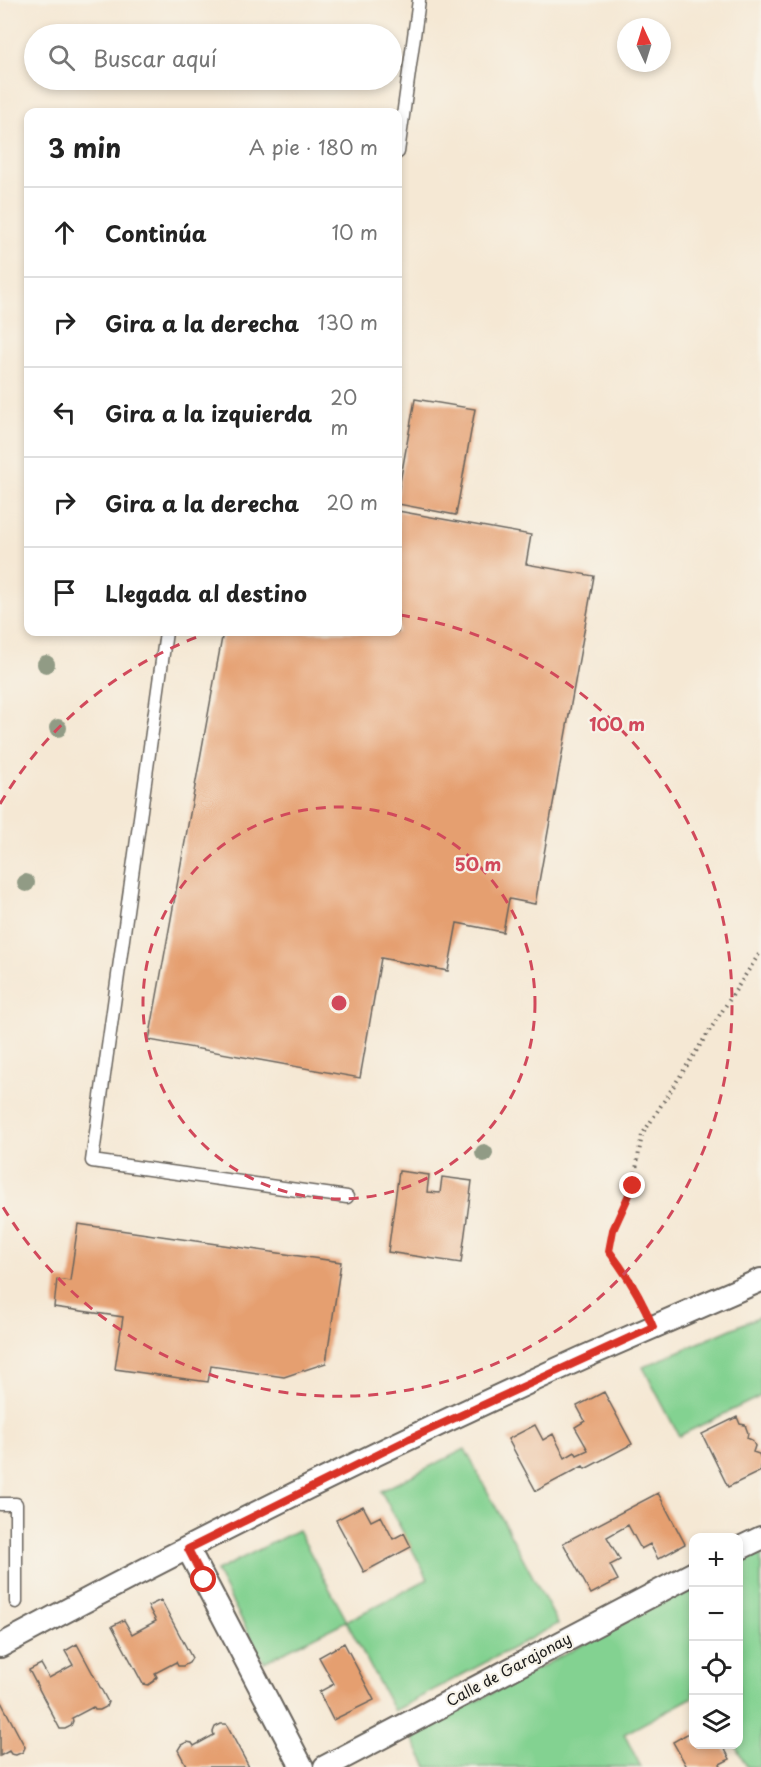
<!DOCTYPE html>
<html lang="es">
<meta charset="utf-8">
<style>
:root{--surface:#fff;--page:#f6f6f6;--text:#222;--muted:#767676;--line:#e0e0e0}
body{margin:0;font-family:"Playpen Sans",sans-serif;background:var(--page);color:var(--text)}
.controls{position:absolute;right:18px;bottom:18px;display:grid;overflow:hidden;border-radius:12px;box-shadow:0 3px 9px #0003}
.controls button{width:54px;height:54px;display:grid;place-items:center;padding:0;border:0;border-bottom:2px solid var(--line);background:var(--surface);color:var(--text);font:30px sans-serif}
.compass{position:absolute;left:617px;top:18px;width:54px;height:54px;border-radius:50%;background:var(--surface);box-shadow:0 3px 9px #0003;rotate:356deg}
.stop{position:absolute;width:18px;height:18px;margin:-14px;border:4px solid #d93025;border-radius:50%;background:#fff}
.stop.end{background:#d93025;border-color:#fff;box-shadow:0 2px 6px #0008}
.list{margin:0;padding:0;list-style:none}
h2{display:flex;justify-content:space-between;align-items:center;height:78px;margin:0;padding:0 24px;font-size:26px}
h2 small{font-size:20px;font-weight:400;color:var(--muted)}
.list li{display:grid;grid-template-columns:39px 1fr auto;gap:18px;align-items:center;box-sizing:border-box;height:90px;padding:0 24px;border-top:2px solid var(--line)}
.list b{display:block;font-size:22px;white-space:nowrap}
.list em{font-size:20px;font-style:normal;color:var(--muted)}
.icon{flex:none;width:33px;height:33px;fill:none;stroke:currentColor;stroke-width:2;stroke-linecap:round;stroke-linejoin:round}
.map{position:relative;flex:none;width:761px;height:1767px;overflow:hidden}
.search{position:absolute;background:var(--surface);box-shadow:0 3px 9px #0003;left:24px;top:24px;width:378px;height:66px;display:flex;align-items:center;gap:15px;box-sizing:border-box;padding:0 21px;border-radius:33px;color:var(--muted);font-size:22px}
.panel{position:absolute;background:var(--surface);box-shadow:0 3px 9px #0003;left:24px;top:108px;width:378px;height:528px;border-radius:12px}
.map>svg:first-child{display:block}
.green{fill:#83d291;stroke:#507756;stroke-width:1.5}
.building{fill:#e59f6f}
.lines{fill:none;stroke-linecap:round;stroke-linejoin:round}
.service-casing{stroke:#68635c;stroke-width:15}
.minor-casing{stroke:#68635c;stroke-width:26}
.path{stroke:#68635c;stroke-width:4;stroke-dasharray:1.5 4.5;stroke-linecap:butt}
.service{stroke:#fff;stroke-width:12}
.minor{stroke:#fff;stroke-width:22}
.tree{fill:#919b85}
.route{stroke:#d93025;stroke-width:8}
.ring{fill:none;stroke:#d1495b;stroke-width:3;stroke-dasharray:10 8}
.labels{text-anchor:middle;stroke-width:4.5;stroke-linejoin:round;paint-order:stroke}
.street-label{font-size:15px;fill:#1c1c1c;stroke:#f7f3e8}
.centre{fill:#d1495b;stroke:#f7f3e8;stroke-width:3}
.ring-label{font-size:18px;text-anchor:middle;font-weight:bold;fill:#d1495b;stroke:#f7f3e8;stroke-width:4.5;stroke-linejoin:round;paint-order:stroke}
</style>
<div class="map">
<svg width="761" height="1767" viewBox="0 0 761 1767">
<rect width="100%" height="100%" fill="#f7f3e8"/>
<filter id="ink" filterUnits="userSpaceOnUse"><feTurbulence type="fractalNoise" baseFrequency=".0167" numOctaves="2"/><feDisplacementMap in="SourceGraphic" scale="12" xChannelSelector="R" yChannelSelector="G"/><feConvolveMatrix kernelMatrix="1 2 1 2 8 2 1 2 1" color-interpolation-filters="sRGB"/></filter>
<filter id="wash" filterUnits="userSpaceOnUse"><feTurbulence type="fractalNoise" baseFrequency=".008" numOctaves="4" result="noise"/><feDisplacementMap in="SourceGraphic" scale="24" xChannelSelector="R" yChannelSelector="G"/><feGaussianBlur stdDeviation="1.35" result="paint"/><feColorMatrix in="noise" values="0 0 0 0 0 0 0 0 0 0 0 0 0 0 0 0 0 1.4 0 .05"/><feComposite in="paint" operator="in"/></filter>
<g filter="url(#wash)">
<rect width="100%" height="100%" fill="#f5e8d4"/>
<path class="green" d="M761,1316V1396L679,1436L643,1367Z
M465,1449L558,1624L394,1711L346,1621L264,1662L216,1571L298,1530L347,1621L428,1579L381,1491Z
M761,1550V1767H747L735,1745L738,1744L739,1562Z
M693,1586V1697L624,1734L641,1767H427L411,1736Z"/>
<g id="blocks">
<path class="building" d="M415,399L475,409L456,515L398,504V493Z
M398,511L531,535L526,564L594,576L535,904L509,899L503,932L457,923L448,971L381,958L360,1078L149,1040L223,632H398Z
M399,1171L429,1175L427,1192L440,1193L442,1177L472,1181L461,1263L388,1252Z
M78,1224L341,1262L326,1363L284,1377L211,1366L208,1382L115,1369L123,1317L54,1307L57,1279L70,1281Z
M604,1392L632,1444L585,1469L583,1466L536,1491L508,1439L535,1425L543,1440L553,1434L565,1458L575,1452L577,1455L588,1450L575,1427L585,1421L577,1406Z
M737,1417L740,1424L745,1425L748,1433L747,1438L752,1440L755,1446L753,1452L759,1454L761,1459V1471L728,1487L702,1434Z
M658,1493L685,1544L658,1559L650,1544L641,1549L628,1525L607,1537L620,1560L610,1565L618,1580L591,1594L563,1543Z
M363,1506L371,1521L381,1516L393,1539L404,1533L411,1547L364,1572L336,1520Z
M161,1600L192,1658L189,1663L183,1666H178L176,1662L155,1673L157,1677L154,1681L148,1685L143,1684L112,1626L124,1620L132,1634L156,1621L148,1606Z
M344,1643L374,1700L333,1720L319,1692L334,1684L319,1657Z
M77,1644L108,1702L106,1707L100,1710H95L93,1707L72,1718L73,1721L71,1726L65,1729H60L29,1670L41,1664L49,1678L73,1665L65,1651Z
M0,1700L25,1747L23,1752L16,1755L11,1754L9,1751L0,1756Z
M221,1724H226L249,1767H187L178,1750L181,1745L187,1742L192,1743L194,1746L214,1735L213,1732L215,1727Z
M694,1730V1744H722L730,1759L720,1764L721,1767H687L673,1742Z"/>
</g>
</g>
<g filter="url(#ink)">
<use href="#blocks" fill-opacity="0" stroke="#68635c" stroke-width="1.5"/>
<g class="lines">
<g class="service-casing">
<path id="service" d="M398,152L419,0
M166,632L92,1161L347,1197
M0,1504H16V1602"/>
</g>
<g class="minor-casing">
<path id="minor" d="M188,1549L302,1767
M738,1549L761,1538
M0,1646C190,1544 385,1447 582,1358C642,1332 702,1306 761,1280
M325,1767L694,1573"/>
</g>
<path class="path" d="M645,1307L631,1280L609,1251L613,1230L633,1186L642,1135L761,951"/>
<use href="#service" class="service"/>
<use href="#minor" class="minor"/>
</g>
<g class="tree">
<circle cx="46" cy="664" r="9"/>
<circle cx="58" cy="728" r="9"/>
<circle cx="26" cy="883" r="9"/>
<circle cx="484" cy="1153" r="9"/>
</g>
</g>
<g class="lines" filter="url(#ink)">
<path class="route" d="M204,1580L188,1549L409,1439L653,1327C642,1299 628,1276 609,1251L613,1230L633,1186"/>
</g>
<g class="ring">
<circle cx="339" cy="1003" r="196"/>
<path d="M0 804A393 393 0 0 1 208 633M400 615A393 393 0 1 1 0 1202"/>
</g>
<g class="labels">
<g class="street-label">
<text transform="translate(509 1670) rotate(-28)" y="5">Calle de Garajonay</text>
</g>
</g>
<circle cx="339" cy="1003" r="9" class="centre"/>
<g class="ring-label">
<text x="617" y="731">100 m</text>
<text x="478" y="871">50 m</text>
</g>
</svg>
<div class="controls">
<button>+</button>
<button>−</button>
<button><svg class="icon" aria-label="locate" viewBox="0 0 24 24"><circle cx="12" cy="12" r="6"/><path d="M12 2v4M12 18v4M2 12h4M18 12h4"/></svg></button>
<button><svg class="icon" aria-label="layers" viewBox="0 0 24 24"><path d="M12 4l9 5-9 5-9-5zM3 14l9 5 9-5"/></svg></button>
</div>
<svg class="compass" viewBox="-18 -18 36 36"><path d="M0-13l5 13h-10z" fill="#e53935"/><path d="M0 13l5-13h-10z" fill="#767676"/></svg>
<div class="stop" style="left:204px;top:1580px"></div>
<div class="stop end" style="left:633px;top:1186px"></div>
<div class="search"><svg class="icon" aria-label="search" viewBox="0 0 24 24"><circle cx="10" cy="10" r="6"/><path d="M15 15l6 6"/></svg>Buscar aquí</div>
<section class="panel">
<h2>3 min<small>A pie · 180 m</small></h2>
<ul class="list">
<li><svg class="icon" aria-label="ahead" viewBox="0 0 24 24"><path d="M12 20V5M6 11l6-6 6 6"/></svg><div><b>Continúa</b></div><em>10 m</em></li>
<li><svg class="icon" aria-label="right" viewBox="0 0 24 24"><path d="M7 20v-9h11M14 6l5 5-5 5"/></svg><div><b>Gira a la derecha</b></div><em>130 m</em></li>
<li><svg class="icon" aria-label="left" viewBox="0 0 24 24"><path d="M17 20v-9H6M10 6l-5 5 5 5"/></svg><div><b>Gira a la izquierda</b></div><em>20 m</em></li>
<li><svg class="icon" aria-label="right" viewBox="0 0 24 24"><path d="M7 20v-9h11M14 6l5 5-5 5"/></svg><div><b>Gira a la derecha</b></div><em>20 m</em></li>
<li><svg class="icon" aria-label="arrive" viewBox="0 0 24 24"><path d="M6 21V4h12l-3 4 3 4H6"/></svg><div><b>Llegada al destino</b></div></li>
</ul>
</section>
</div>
